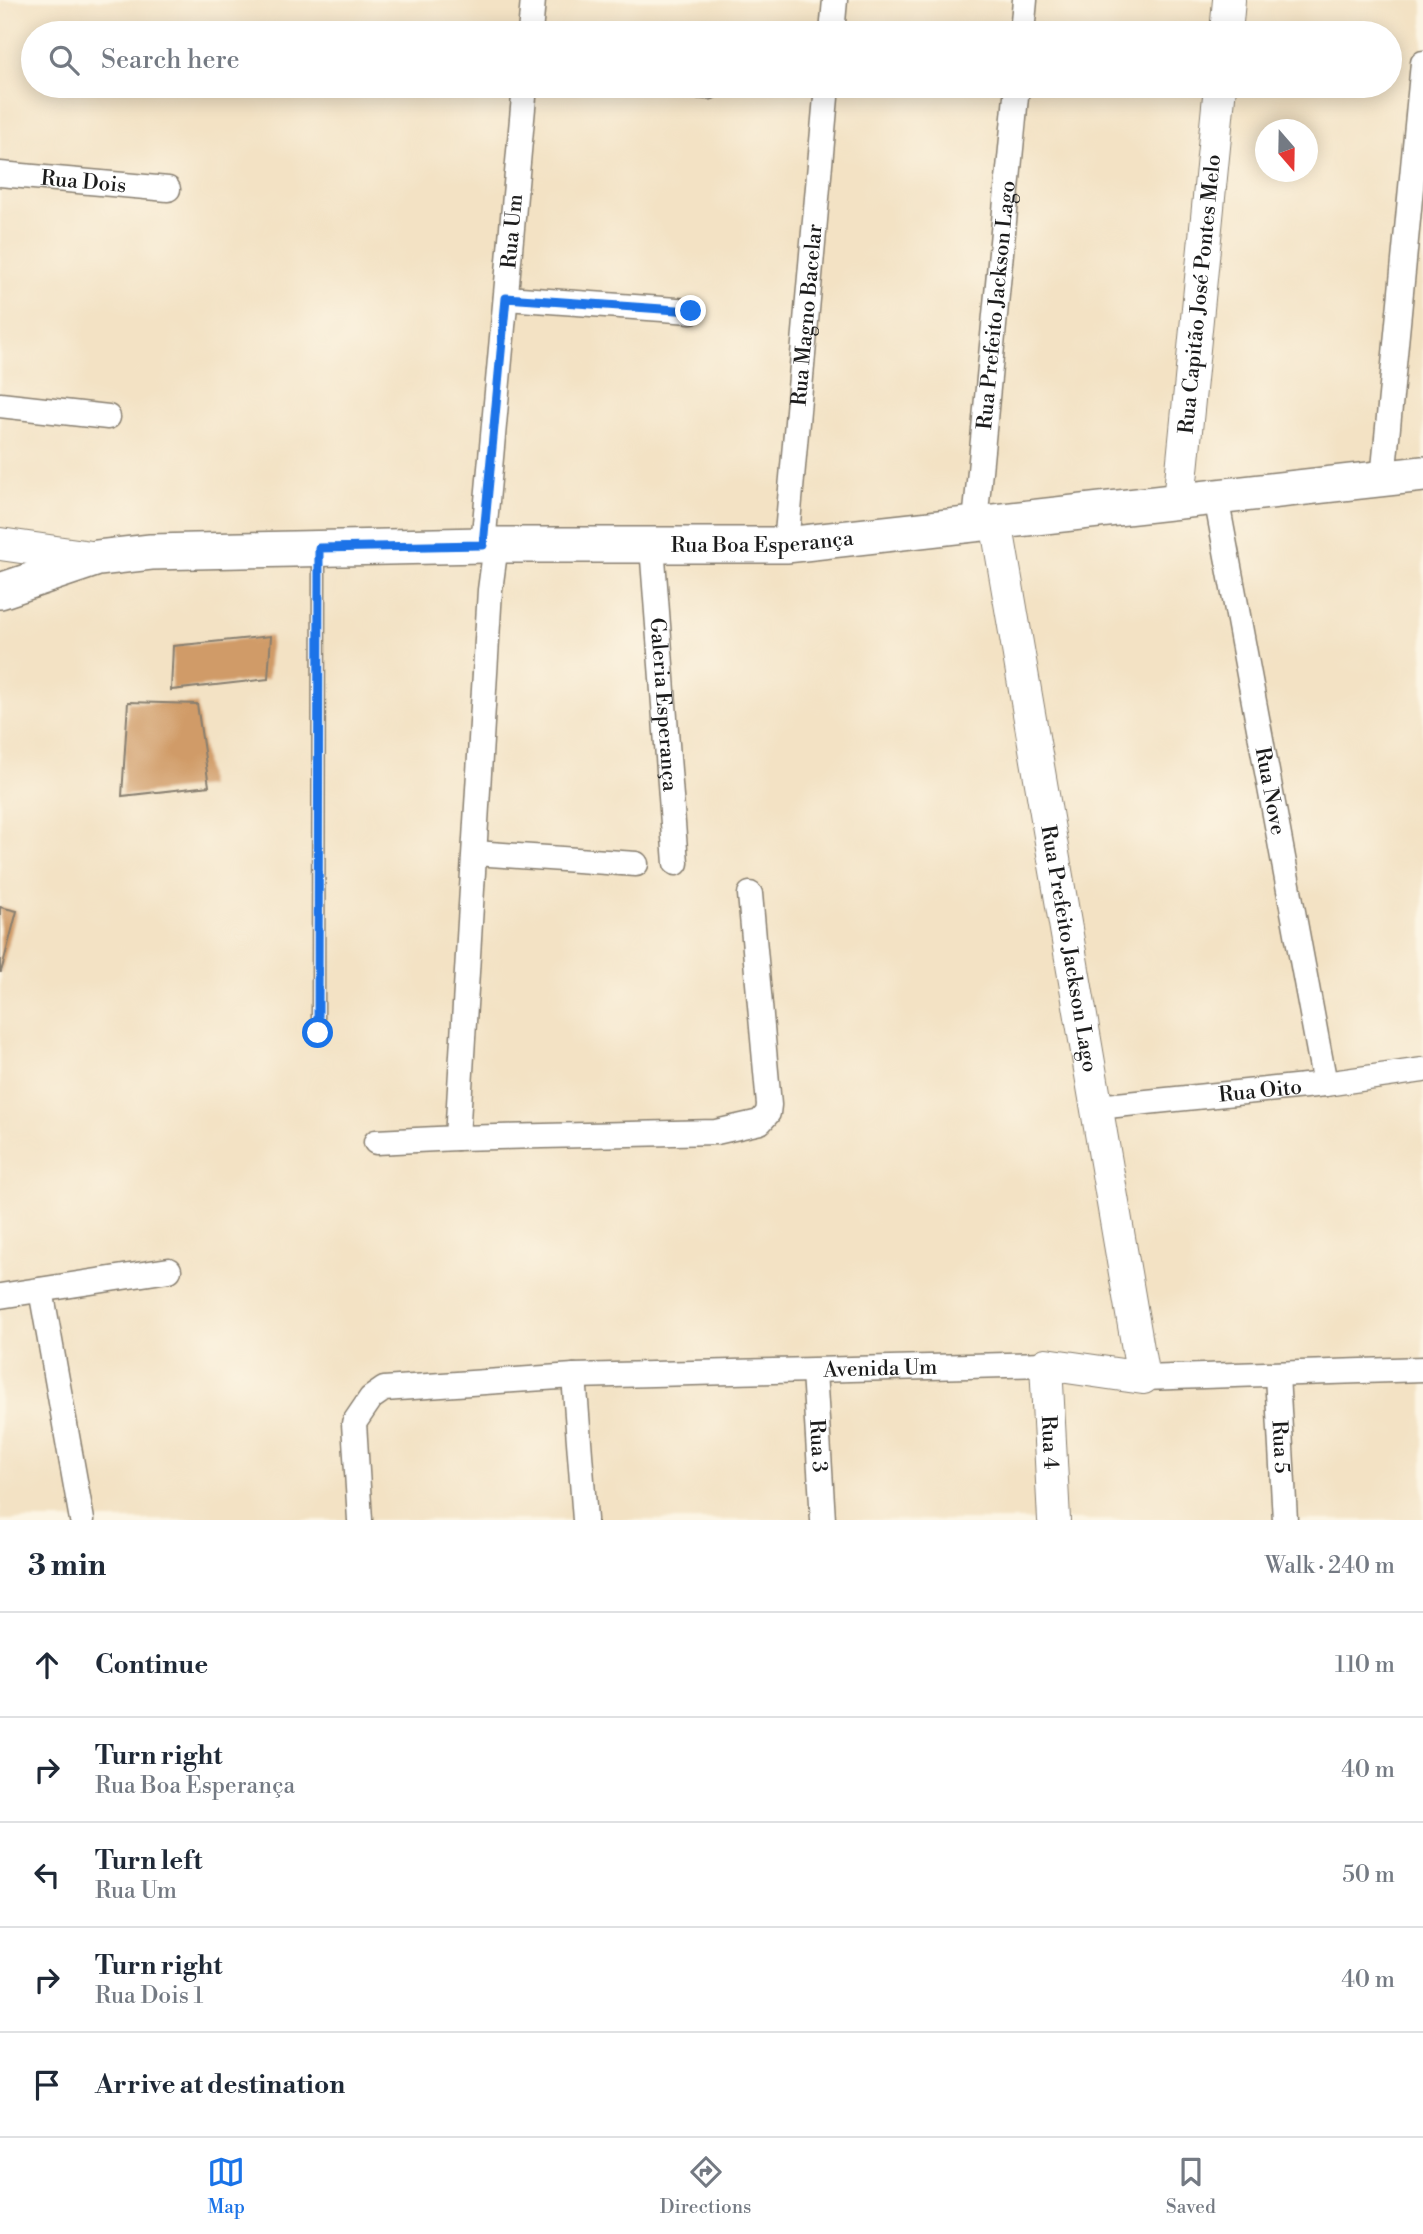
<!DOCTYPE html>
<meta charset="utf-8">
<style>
:root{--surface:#fff;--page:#f2f2f3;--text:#1f2937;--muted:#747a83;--line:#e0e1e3;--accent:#1a73e8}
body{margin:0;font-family:"Libre Bodoni",serif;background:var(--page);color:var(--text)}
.compass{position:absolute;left:1255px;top:119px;width:63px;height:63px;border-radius:50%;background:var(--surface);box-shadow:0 4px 18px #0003;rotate:160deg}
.stop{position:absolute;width:21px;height:21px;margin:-16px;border:5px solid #1a73e8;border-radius:50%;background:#fff}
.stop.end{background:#1a73e8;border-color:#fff;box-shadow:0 2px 7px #0008}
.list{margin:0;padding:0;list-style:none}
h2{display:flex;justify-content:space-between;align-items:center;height:91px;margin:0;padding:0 28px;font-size:30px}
h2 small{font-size:23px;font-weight:400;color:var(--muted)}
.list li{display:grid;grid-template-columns:46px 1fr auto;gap:21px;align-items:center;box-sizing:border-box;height:105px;padding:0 28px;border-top:2px solid var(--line)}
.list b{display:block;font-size:26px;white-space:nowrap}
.list p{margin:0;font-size:23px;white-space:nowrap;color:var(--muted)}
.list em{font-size:23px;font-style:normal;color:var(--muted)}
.icon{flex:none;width:38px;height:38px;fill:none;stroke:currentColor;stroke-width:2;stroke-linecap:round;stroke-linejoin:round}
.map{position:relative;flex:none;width:1423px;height:1520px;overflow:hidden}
.search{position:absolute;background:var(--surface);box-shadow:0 4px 18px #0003;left:21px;right:21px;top:21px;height:77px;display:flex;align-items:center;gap:18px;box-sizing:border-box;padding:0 24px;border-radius:38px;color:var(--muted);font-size:26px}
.sheet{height:616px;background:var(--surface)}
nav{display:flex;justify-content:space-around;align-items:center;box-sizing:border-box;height:98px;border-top:2px solid var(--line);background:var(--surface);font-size:19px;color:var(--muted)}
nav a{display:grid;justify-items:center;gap:4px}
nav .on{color:var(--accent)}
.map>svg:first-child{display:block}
.building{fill:#d09b68}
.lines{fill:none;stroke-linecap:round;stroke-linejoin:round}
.service-casing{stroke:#887f70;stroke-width:15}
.minor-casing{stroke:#887f70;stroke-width:27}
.tertiary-casing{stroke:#887f70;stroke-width:34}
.secondary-casing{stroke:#887f70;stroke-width:38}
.service{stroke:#fff;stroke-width:12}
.minor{stroke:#fff;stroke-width:24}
.tertiary{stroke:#fff;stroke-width:32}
.secondary{stroke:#fff;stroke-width:35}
.route{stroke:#1a73e8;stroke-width:9}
.labels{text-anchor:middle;stroke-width:5;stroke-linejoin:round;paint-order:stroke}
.street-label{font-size:21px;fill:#1c1c1c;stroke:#fcf5e5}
</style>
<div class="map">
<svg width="1423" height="1520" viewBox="0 0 1423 1520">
<rect width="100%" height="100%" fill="#fcf5e5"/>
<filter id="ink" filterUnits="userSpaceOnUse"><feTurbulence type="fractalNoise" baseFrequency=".0143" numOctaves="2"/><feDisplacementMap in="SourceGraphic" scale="14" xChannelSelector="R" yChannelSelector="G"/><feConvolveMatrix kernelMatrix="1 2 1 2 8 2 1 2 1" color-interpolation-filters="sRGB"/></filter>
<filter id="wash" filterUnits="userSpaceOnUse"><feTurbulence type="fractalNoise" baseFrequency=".00686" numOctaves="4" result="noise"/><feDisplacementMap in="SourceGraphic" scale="28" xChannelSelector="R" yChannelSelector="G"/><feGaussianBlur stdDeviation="1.57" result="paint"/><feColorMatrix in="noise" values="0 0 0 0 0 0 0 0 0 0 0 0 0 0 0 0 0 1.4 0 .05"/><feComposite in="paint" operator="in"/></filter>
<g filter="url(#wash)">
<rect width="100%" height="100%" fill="#f3e2c4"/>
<g id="blocks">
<path class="building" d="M271,636L268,679L171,690L173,646Z
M128,702L197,704L209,786L122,796Z
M0,907L17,911L1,972H0Z"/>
</g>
</g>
<g filter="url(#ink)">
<use href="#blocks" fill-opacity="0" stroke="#887f70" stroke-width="2"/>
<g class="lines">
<g class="service-casing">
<path id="service" d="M318,1033L319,552"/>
</g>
<g class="minor-casing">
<g id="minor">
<path d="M530,33L533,0"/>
<path d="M832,33L835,0"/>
<path d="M1022,33L1025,0"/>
<path d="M694,86L709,87"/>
<path id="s1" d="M0,174L168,189"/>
<path d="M506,298L691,311"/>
<path d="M0,405L108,417"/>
<path d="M1383,479L1423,63"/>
<path id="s2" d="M1216,497L1325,1084"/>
<path id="s3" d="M975,523L1017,86"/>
<path id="s4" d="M483,545L525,86"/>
<path id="s5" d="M786,545L827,86"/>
<path id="s6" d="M652,546L676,863"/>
<path d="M475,853L636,864"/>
<path id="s7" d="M1097,1107L1325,1084L1423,1070"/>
<path d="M457,1138L490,590L496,545"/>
<path d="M376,1142L457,1138L716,1132L760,1122L768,1113L769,1105L750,894"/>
<path d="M41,1290L82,1520"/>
<path d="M0,1296L169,1270"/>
<path id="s8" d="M814,1371L823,1520"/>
<path id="s9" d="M1277,1375L1285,1520"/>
<path d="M574,1376L585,1520"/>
<path d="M1143,1378L1423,1369"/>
<path id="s10" d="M360,1520L354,1423L371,1398L384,1389L574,1376L1046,1364"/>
</g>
</g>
<g class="tertiary-casing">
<g id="tertiary">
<path d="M1226,33L1229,0"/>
<path id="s11" d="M1179,501L1220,86"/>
<path id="s12" d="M996,521L1143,1378L1046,1364L1054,1520"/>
<path d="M0,544L98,558"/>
</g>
</g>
<g class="secondary-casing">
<g id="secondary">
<path id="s13" d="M0,591L98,558L151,552L483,545H786L1423,474"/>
</g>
</g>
<use href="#service" class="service"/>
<use href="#minor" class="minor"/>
<use href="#tertiary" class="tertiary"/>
<use href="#secondary" class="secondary"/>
</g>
</g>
<g class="lines" filter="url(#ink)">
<path class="route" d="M318,1033L319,548L483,545L506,298L691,311"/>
</g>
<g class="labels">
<g class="street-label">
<text dy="7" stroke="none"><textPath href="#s1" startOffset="84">Rua Dois</textPath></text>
<text dy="7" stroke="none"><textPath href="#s4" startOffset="315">Rua Um</textPath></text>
<text dy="7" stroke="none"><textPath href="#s11" startOffset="208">Rua Capitão José Pontes Melo</textPath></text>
<text dy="7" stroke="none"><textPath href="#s3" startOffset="219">Rua Prefeito Jackson Lago</textPath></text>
<text dy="7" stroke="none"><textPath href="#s5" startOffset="231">Rua Magno Bacelar</textPath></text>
<text dy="7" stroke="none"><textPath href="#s13" startOffset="768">Rua Boa Esperança</textPath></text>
<text dy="7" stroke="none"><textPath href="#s6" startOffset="159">Galeria Esperança</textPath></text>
<text dy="7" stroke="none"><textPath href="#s2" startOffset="299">Rua Nove</textPath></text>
<text dy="7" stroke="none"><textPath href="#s12" startOffset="434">Rua Prefeito Jackson Lago</textPath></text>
<text dy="7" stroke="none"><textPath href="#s7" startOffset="164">Rua Oito</textPath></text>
<text dy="7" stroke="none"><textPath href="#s10" startOffset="640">Avenida Um</textPath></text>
<text dy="7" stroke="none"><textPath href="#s12" startOffset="1046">Rua 4</textPath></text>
<text dy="7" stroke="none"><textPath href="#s8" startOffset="75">Rua 3</textPath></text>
<text dy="7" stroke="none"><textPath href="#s9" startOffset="72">Rua 5</textPath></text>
</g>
</g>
</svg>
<svg class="compass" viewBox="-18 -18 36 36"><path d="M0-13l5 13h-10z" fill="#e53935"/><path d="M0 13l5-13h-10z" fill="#747a83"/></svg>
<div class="stop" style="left:318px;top:1033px"></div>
<div class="stop end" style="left:691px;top:311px"></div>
<div class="search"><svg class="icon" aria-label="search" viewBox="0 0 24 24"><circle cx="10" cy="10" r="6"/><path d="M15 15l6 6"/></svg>Search here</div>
</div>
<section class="sheet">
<h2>3 min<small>Walk · 240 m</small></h2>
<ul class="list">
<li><svg class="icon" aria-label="ahead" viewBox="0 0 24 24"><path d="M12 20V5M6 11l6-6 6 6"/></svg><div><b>Continue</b></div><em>110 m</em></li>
<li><svg class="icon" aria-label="right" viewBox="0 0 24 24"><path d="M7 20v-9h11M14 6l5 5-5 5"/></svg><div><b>Turn right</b><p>Rua Boa Esperança</p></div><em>40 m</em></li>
<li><svg class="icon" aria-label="left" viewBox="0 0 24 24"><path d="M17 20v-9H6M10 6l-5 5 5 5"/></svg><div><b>Turn left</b><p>Rua Um</p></div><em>50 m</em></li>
<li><svg class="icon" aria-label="right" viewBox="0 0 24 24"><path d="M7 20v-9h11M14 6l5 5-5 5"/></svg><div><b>Turn right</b><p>Rua Dois 1</p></div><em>40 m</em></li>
<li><svg class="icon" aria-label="arrive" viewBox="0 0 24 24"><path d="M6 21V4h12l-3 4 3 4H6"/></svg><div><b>Arrive at destination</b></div></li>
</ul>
</section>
<nav>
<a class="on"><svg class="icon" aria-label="map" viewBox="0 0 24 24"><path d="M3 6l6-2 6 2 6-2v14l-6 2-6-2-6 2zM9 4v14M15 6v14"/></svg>Map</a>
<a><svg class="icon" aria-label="directions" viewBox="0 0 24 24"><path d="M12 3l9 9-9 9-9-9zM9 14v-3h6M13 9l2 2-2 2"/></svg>Directions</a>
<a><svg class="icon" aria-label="saved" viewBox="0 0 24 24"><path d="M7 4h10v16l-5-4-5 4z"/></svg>Saved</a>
</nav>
